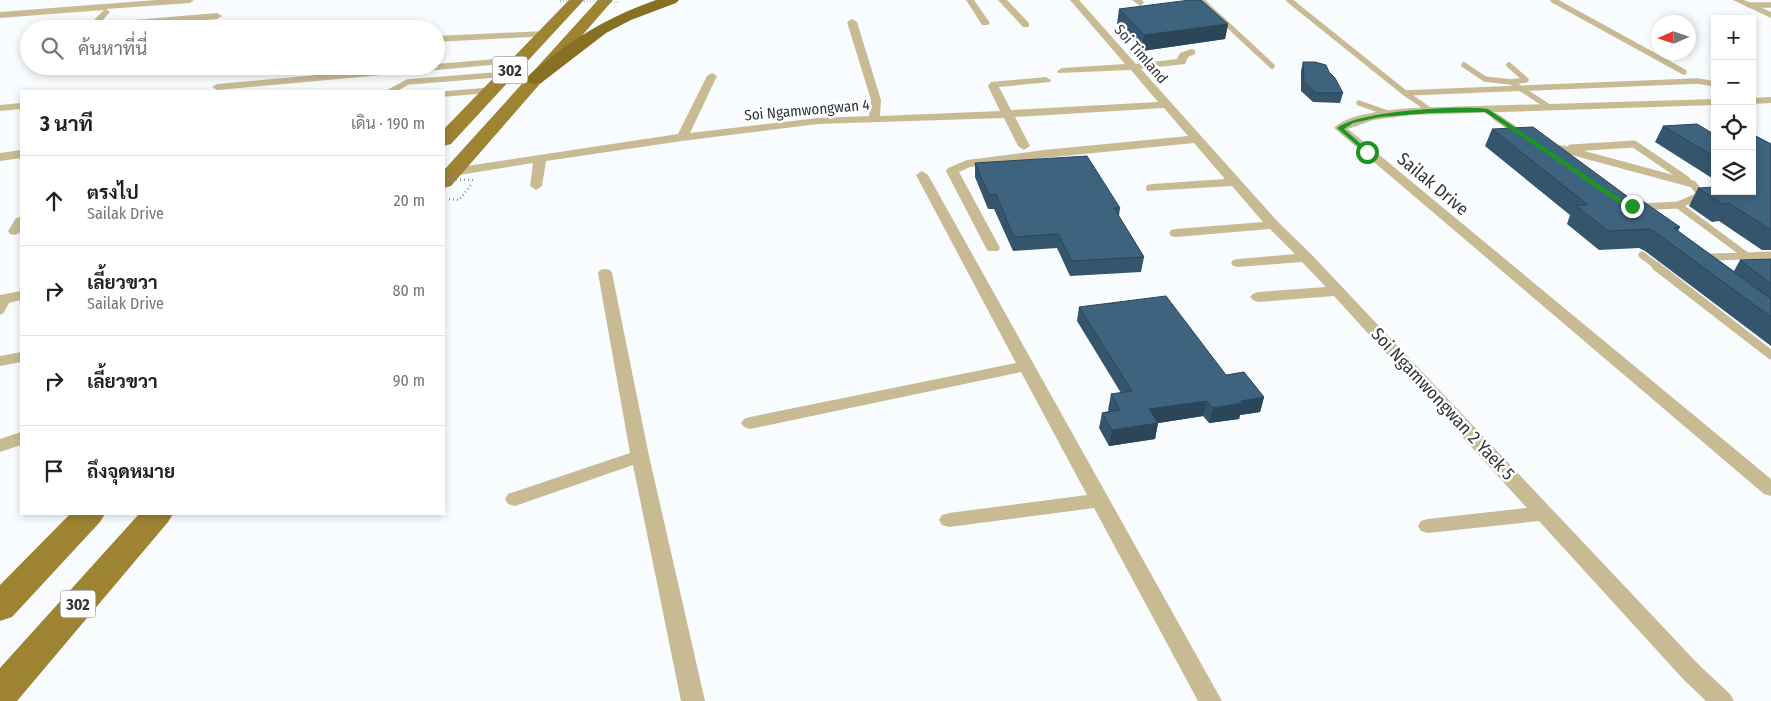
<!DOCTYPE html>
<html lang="th">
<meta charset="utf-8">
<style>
:root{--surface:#fff;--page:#f6f6f6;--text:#222;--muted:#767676;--line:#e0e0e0}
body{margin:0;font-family:"Fira Sans Condensed",Sarabun,sans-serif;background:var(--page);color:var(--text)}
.controls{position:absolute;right:15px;top:15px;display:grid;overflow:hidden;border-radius:0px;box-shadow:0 2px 8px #0003}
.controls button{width:45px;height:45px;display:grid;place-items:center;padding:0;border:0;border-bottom:1px solid var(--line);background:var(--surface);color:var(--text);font:25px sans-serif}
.compass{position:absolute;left:1651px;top:15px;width:45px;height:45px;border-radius:50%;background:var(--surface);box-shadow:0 2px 8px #0003;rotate:267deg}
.stop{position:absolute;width:15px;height:15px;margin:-11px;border:4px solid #1c9524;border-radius:50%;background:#fff}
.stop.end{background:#1c9524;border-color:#fff;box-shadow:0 1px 5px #0008}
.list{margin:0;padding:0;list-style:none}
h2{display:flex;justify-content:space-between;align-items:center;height:65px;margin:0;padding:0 20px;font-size:21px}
h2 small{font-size:16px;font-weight:400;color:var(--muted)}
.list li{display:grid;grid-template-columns:32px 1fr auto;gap:15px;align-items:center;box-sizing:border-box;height:90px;padding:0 20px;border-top:1px solid var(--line)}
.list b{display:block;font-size:19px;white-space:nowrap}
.list p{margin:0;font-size:16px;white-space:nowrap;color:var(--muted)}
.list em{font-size:16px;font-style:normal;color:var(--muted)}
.icon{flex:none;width:28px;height:28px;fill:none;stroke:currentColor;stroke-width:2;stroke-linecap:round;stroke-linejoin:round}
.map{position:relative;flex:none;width:1771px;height:701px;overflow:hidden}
.search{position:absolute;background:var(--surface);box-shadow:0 2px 8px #0003;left:20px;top:20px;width:425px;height:55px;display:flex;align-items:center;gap:12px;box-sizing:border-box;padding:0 18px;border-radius:28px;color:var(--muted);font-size:19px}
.panel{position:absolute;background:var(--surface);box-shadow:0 2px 8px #0003;left:20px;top:90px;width:425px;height:425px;border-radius:0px}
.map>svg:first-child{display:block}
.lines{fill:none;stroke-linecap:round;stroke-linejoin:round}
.path{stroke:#919598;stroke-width:2.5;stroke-dasharray:1 3;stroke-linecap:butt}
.service-far2{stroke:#c8bb93;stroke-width:5.5}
.service-far1{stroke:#c8bb93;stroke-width:7}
.service{stroke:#c8bb93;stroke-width:9}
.minor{fill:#c8bb93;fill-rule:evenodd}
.primary{fill:#9d8332;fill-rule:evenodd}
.motorway{fill:#887023;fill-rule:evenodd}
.path-bridge-far1{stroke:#919598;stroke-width:2;stroke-dasharray:0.5 2.5;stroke-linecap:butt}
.path-bridge{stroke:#919598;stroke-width:2.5;stroke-dasharray:1 3;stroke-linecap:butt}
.wall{fill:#35556d}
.shaded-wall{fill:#2b4559}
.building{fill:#3e637f;stroke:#2b4559}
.route{fill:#1c9524}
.labels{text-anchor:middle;stroke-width:5;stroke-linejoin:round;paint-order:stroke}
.far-street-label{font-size:15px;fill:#32363a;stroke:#fff}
.shield{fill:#fff;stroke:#707275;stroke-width:1}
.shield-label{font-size:16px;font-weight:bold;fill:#32363a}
.street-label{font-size:18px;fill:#32363a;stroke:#fff}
</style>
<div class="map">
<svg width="1771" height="701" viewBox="0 0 1771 701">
<rect width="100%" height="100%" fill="#f8fcff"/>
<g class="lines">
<path class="path" d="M449,199L459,200L471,185"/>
<path class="service-far2" d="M1201,0L1272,66
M1289,0L1405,93L1698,81L1715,84
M1553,0L1684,72
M1749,5H1771
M1464,65L1485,79L1511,82L1549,107
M1509,65L1526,80L1511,82
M391,91L408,82L507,74
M1405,93L1431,111
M444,94L492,90
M1359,103L1393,115
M1486,110L1497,118"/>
<path class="service-far1" d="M1496,117L1521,134
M1571,148L1634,144L1687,180
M1552,149H1563L1693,184L1700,193L1697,197L1678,205
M1639,207L1678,205L1747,256L1771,255
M1642,255L1658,267
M1704,262L1710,257L1747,256"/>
<path class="service" d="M1656,266L1771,355
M0,310L6,299"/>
<path class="minor" d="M156,0H194L190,3L106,9L110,12L100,23L217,13L222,16L217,19L104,29H88L87,27L104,10L0,18V12Z
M966,0H974L990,23L988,25H982Z
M998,0H1007L1029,23V27H1023Z
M1070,0H1079L1136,64L1177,59L1180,53L1191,49L1195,50V54L1188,57L1185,64L1141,69L1278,222L1311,254L1699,665L1730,694L1734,701H1706L1683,679L1539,521L1428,533L1421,531L1418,526L1421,521L1428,519L1527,508L1334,296L1258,302L1253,300L1250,297L1253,294L1258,292L1326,287L1302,262L1238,267L1233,266L1231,263L1233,260L1238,259L1295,254L1270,229L1176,237L1171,236L1169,233L1171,230L1176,229L1263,222L1232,186L1147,191L1146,188L1147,185L1152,184L1225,179L1194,143L1044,158L970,167L959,172L1000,248L998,251H988L986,248L946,171L948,168L967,160L1044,150L1188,136L1164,108L1015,117L1030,146L1024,150L1018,146L1004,118L818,124L682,141L546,161L542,186L536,190L530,186L533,163L453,176L447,172L453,168L678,134L707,76L712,73L717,76L690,133L818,118L869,116L871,100L847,22L852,19L857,22L881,100L880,116L1000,111L988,86L991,82L1046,77L1051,80L1050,82L999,87L1011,110L1158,102L1131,70L1058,73L1057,71L1062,68L1125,64Z
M1132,0H1142L1144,3L1140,6Z
M1733,0H1744L1771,12V18Z
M545,31L550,34L548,36L436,42V36Z
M520,57L524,58V62L217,90L212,87L217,84L415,66H436V64Z
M1771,97V103L1752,104V98Z
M1715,99V105L1411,115L1373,120L1348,129L1771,479V496L1764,494L1334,128C1348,113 1391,110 1411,108Z
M21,103V109L0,111V105Z
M21,150V158L0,161V153Z
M922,171L928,175L1222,701H1198L1094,508L949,527L942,525L939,520L942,515L949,513L1087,495L1021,372L750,429L744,427L741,423L744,419L750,417L1016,363L916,175Z
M21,217V232L15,235L10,234L8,231L16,218Z
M605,269L610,270L612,273L649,456L705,701H681L633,465L515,506L508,504L505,499L508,494L630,453L598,273L600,270Z
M21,291V300L0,305V295Z
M21,352V362L0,366V356Z
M21,432V445L0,452V439Z"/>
<path class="primary" d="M569,0H584L451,144L444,146V129Z
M598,0H613L451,186L444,188V170Z
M70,514H105L100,522L12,617L0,621V585Z
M139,514H173L168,522L17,701H0V668Z"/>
<path class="motorway" d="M656,0H679L676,3L631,20L606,33L541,83L535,84L529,83L526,79C532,71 542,65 550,58C583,32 616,14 656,0Z"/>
<path class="path-bridge-far1" d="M560,1L618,2"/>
<path class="path-bridge" d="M444,179L475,180"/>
</g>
<path class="wall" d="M1119,9L1228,24L1225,39L1142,51L1117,24Z
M1303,62L1329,72L1343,93L1340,103L1313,102L1301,91V71Z
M1663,126L1715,133V180L1655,142Z
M1492,129L1635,202L1680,227L1678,231L1734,271L1740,260L1771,259V346L1645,251L1639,248L1599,250L1567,224L1570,215L1485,146Z
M1752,134L1771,144V250H1762L1719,221L1712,222L1689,206L1698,188L1752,191Z
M975,163L1120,208L1119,216L1144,257L1141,272L1070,276L1057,248L1013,251L994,209H988L975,177Z
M1079,307L1226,375L1264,397L1260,412L1240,415L1239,419L1209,423L1203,416L1158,423L1155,439L1109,446L1099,428L1102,413L1109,411L1108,410L1111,394L1121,393L1077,321Z"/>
<path class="shaded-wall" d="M1228,24L1225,39L1142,51L1144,35Z
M1264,397L1260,412L1240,415L1239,419L1209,423L1213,408L1241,401Z
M1207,401L1203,416L1146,425L1149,409Z
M1158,423L1155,439L1109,446L1112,430Z"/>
<path class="building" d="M1190,0H1201L1228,24L1144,35L1119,9Z
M1303,62H1315L1326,65L1329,72L1335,78L1343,93H1316L1304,82Z
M1697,124L1712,133H1715V157L1663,126Z
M1533,127L1635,202H1644L1680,227L1674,228L1771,299V317L1655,232L1649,229L1608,231L1575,205H1588L1492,129Z
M1752,134L1771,144V230L1729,203L1722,204L1698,188L1715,187V191H1752V184L1757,183L1752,180Z
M1087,156L1120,208H1114L1144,257L1072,261L1058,234L1014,237L996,194L989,195L975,163Z
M1771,259V284L1740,260Z
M1166,296L1226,375L1244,372L1264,397L1241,401L1243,403L1213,408L1207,401L1149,409L1158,423L1112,430L1102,413L1120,410L1111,394L1132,391L1079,307Z"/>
<path class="route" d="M1488,109L1627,203L1635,206L1632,208L1623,206L1485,112L1431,113L1380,117L1353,123L1344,129L1369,151L1367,154L1337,128C1358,111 1460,105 1488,109Z"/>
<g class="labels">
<g class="far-street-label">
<text transform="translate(1141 54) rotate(49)" y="5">Soi Timland</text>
<text transform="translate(807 110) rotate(-5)" y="5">Soi Ngamwongwan 4</text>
</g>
<g class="shield">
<rect x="492.5" y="56.5" width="35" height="27" rx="4"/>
<rect x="60.5" y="590.5" width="35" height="27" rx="4"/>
</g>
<g class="shield-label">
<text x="510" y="76">302</text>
<text x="78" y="610">302</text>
</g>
<g class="street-label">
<text transform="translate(1433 184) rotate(40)" y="6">Sailak Drive</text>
<text transform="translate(1443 404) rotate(47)" y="6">Soi Ngamwongwan 2 Yaek 5</text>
</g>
</g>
</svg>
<div class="controls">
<button>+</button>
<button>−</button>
<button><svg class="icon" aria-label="locate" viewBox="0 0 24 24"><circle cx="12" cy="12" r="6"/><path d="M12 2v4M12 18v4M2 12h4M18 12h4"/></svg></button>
<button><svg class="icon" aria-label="layers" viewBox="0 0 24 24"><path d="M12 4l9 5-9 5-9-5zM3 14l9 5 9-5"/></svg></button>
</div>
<svg class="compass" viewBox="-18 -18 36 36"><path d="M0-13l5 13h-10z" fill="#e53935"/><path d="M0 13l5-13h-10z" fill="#767676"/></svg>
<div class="stop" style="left:1367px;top:152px"></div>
<div class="stop end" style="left:1632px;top:206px"></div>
<div class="search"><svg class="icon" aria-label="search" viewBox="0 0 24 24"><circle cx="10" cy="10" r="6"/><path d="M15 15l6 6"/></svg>ค้นหาที่นี่</div>
<section class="panel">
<h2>3 นาที<small>เดิน · 190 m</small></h2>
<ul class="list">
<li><svg class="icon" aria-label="ahead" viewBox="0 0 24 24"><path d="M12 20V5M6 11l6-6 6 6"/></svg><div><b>ตรงไป</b><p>Sailak Drive</p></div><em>20 m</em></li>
<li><svg class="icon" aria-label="right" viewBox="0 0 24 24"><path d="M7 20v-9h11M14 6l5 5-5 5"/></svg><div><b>เลี้ยวขวา</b><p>Sailak Drive</p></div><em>80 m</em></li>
<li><svg class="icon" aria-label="right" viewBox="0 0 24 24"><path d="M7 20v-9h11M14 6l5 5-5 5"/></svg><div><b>เลี้ยวขวา</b></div><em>90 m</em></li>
<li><svg class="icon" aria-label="arrive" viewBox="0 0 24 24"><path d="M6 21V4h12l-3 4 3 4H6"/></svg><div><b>ถึงจุดหมาย</b></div></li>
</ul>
</section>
</div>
